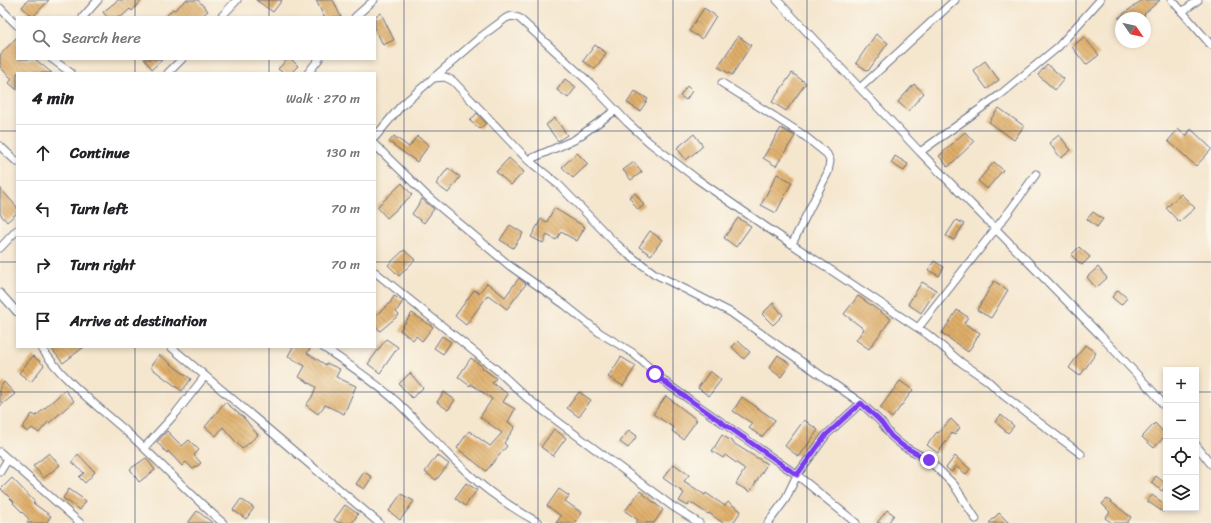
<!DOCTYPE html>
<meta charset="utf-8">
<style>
:root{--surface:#fff;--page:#f6f6f6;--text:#202124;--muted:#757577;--line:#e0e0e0}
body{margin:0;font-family:Sriracha,sans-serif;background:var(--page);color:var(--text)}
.controls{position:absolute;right:12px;bottom:12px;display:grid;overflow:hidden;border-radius:0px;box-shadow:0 2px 6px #0003}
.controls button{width:36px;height:36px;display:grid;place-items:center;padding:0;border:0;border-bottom:1px solid var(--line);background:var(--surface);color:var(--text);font:20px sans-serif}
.compass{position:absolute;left:1115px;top:12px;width:36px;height:36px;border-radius:50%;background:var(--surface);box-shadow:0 2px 6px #0003;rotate:124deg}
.stop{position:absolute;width:12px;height:12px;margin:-9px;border:3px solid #7c3aed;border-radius:50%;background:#fff}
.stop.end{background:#7c3aed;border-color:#fff;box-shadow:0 1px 4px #0008}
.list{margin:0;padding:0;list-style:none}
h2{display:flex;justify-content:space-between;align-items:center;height:52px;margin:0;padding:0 16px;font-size:17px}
h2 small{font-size:13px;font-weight:400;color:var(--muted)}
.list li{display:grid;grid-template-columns:26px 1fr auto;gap:12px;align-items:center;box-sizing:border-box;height:56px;padding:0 16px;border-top:1px solid var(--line)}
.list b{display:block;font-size:15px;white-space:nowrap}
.list em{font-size:13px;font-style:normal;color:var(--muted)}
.icon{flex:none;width:22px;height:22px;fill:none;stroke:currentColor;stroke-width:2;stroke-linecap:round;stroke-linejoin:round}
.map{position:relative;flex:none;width:1211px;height:523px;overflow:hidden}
.search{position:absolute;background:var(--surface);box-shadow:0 2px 6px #0003;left:16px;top:16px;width:360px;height:44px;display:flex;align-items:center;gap:10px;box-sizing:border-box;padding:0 14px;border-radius:0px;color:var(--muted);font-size:15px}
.panel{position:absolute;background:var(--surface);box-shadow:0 2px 6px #0003;left:16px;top:72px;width:360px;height:276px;border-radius:0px}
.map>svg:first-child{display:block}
.building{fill:url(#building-back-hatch)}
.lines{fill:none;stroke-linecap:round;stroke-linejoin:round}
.street-casing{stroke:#676f85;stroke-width:9}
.street{stroke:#fff;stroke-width:7}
.route{stroke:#7c3aed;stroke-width:5}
.grid{fill:none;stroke:#1b2f5e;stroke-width:1;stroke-opacity:0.55}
</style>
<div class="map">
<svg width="1211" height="523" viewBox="0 0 1211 523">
<defs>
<pattern id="building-back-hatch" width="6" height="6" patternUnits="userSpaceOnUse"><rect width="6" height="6" fill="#dfae69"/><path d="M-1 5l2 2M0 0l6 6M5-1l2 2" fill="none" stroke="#b48e5a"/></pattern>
</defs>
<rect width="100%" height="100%" fill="#fbf7ec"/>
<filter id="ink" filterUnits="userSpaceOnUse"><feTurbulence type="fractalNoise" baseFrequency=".025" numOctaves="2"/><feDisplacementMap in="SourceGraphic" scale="8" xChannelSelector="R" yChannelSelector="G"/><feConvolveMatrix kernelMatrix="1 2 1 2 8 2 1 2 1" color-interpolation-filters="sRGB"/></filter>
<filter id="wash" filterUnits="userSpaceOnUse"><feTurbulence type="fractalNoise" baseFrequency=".012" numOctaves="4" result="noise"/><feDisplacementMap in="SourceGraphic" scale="16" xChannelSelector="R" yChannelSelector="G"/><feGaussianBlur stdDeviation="0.9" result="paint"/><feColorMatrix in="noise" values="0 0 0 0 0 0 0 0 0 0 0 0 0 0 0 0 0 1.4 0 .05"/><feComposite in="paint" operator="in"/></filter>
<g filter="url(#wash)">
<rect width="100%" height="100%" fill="#f5e6ce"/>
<g id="blocks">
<path class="building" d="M28,0H49L33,17L22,7Z
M118,0H142L132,11L130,9L121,17H107L103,12Z
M186,0H198L208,11L201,17H165L173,9L175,10Z
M256,0H282L273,12Z
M316,0H333L341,17H324Z
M1142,0H1160L1144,14L1145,15L1141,18H1118Z
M704,8L716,16L702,39L689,31Z
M381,13L394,40L383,45L375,28V16Z
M876,34L888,43L868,71L856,63Z
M738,36L751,45L732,75L718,67Z
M17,37V59H35L52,73H17V90L9,83L12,79L0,67V55Z
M1084,37L1099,55L1086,65L1072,47Z
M595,45L606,53L595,69L583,61Z
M144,59H163L152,69Z
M288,59H291L298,66L291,73H283L278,69Z
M985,61L999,80L987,89L973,70Z
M1047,64L1064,79L1055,90L1038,75Z
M792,73L806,83L786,111L772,102Z
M565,79L576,87L568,98L557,90Z
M914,84L924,93L908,111L898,102Z
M687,86L692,91L686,100L680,96Z
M635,91L648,99L640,111L627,103Z
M999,108L1024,126L1014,140L989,122Z
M477,113L486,123L480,129L470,121Z
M555,118L567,135L558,141L546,125Z
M781,128L795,136L776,166L763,158Z
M1178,129L1186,136L1191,129L1211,148V150L1196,166L1168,141Z
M965,132L974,142L948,167L939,156Z
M694,134L703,146L686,160L677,148Z
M1059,135L1071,150L1061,158L1049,143Z
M394,136L409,147L417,136L429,145L417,162L389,142Z
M577,153L588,164L573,178L562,167Z
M895,156L908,164L904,171L891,163Z
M509,158L524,172L511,185L496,172Z
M634,162L642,172L631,180L623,170Z
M994,162L1003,170L987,189L978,181Z
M448,168L460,177L448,193L436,184Z
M777,174L792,182L776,213L761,205Z
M402,183L412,195L387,218L377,207Z
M0,188L17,207V213L7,222L0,214Z
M635,193L644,205L638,210L629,197Z
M1181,194L1195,208L1179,222L1166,208Z
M422,199L434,209L424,223L412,214Z
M554,208L585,227L577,241L561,232L556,240L547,235L543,243L531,237L541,219L547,222Z
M1093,212L1103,219L1097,227L1087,219Z
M738,218L751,226L736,247L724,238Z
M956,220L964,224L954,240L946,236Z
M510,225L523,233L513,248L500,240Z
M650,231L662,240L651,255L639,247Z
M1079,247L1090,257L1082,265L1071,255Z
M404,250L415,260L399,276L388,265Z
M934,261L944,267L939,276L928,270Z
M1098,267L1107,278L1096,288L1087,277Z
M519,278L526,284L507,309L488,295L466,325L455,316L474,290L479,293L487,283L505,297Z
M994,281L1008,290L991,318L977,310Z
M922,282L936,290L921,313L908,304Z
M1118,290L1127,298L1121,305L1112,297Z
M394,296L403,301L396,312L399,315L380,331L375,325V316L390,303Z
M858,296L891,319L869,349L856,340L864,329L844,314Z
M773,303L783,315L773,325L762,314Z
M957,310L968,317L964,323L980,333L968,352L942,333Z
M412,313L433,327L422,341L416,336L413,340L400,330Z
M442,336L451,342L443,354L434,348Z
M386,339L398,347L380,373L368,364Z
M738,341L750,352L744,359L732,347Z
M1085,345L1096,353L1080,376L1069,368Z
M50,347H84L63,363Z
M293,347H311L307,353L326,365V363L340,369L336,377L356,386L344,414L325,405L318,414L306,405L312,397L316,387L299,377L305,366L288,356Z
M159,355L191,379L182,391L150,367Z
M778,355L790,364L781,377L769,368Z
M33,356L44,365L31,382L19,373Z
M621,357L636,366L623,386L608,377Z
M471,358L483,367L482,368L496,378L492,383L508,394L503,402L515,409L508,422L515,427L504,443L507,446L486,471L457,448L469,431L490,446L502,433L480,417L492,399L471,384L470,386L458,377Z
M710,371L721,380L709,396L698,388Z
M410,373L423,388L412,398L399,384Z
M900,381L913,390L892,418L880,408Z
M4,382L15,394L0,406V386Z
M65,390L74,401L49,423L48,422L39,433L32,428L28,432L22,428L32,414L36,416Z
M444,392L455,400L448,410L437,402Z
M579,392L591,400L579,417L567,408Z
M666,396L697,420L683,439L672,431L674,428L653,414Z
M742,397L775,420L762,437L749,428L753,424L733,411Z
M225,402L244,418L258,435L242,449L223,427L216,436L205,427Z
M1001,415L1014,426L1008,433L995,422Z
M951,419L960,428L954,435L952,433L938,453L927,445L937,432L938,433Z
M804,420L818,430L799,457L785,446Z
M1155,423L1166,435L1154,448L1142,437Z
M554,429L566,438L553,456L541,447Z
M629,430L637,436L628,448L620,442Z
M167,431L182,446L189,440L199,450L194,455L201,463L193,469L186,462L182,466L168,451L167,453L157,442Z
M722,435L733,442V443L767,464L750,492L736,484L745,469L725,455L723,458L712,451Z
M49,453L60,465L44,478L33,466Z
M78,454L95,472L85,483L79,477L84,473L72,462Z
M437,455L449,464L436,480L425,472Z
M955,456L970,469L966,474L955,466L952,472L946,468Z
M146,458L155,470L139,482L130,469Z
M674,464L689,475L684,481L705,495L706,493L725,506L728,502L741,511L733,523H723L709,513L708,514L690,502L688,506L679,501L684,493L663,478Z
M364,472L372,477L364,489L356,484Z
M1156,476L1166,484L1162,491L1151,483Z
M12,478L35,502L33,503L51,516L46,523H27L29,519L13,503L14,502L1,489Z
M466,483L477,490L465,506L455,498Z
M69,489L86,501L80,510L63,498Z
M559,489L569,496L565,501L582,513L575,523H556L561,516L547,506Z
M640,491L663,510L654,523H636L638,520L625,511Z
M401,494L414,501L400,520L389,511Z
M1152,495L1166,505L1163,512L1147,501Z
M241,499L254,508L246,519L233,510Z
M1107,499L1131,517L1127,523H1112L1105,518L1110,512L1102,504Z
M345,505L358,514L352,523H339L334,520Z
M887,510L894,515L888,523H877Z
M197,511L213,523H188Z
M999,513L1009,523H989Z"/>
</g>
</g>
<g filter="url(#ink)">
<use href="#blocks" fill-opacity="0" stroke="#676f85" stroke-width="1"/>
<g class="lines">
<g class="street-casing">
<path id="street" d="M777,0L920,152L1101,336L1155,394L1166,408
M1172,0L1211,45
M0,8L17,25
M1182,12L1198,0
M83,17L98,0
M221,17L237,0
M355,17L374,0
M52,59L71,73
M168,73L182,59
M308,73L319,59
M434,78L445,77L453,81L528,160L559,185L614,242L629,255L655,274L730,312L861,403L881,422L891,436L903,446L929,460L954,485L976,519
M722,83L802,134L827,154L830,161L828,172L792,244
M860,88L955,0
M375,137L401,106L482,36L506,18L512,16L519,18L591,84L627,122L650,143L697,179L766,227L927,334L962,363L987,380L1003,395L1081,454
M375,145L427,196L510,266L565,305L600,333L633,353L670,386L797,475L856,523
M0,146L17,162
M920,152L1001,94L1058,47L1100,0
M528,160L574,140L616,110
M0,248L17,230
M375,272L497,370L527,398L545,412L672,506L699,523
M0,293L17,312
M918,328L1011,209L1036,174
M41,347C63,381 98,406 128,433C160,462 190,495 223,523
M171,347L379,523
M323,347C348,364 374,381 396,401C421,425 444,451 469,474C490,494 514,509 539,523
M1196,445L1211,464
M144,448L176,413L205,376
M0,452L80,523
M0,472L8,459
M768,523L785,500L797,475L826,435L861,403"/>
</g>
<use href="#street" class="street"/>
</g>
</g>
<g class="lines" filter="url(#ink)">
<path class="route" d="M655,374L670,386L797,475L826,435L861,403L881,422L891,436L903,446L929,460"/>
</g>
<path class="grid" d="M135,0V17M269,0V17M404,0V523M538,0V523M673,0V523M807,0V523M942,0V523M1076,0V523M135,59V73M269,59V73M0,131H17M375,131H1211M0,262H17M375,262H1211M135,347V523M269,347V523M0,392H1166M1196,392H1211"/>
</svg>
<div class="controls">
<button>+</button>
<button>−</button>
<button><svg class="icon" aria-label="locate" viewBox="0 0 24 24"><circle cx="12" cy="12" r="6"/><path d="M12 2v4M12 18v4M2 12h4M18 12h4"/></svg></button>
<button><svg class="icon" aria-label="layers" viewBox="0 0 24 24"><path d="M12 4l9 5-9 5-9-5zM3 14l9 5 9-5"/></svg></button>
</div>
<svg class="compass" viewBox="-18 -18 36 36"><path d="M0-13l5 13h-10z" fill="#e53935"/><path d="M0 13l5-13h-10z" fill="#757577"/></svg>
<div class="stop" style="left:655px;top:374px"></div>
<div class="stop end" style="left:929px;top:460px"></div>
<div class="search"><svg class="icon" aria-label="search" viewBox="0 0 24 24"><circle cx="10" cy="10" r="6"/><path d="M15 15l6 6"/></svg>Search here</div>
<section class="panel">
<h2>4 min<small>Walk · 270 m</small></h2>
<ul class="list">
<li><svg class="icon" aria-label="ahead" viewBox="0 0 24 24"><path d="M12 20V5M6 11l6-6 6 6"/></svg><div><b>Continue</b></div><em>130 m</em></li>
<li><svg class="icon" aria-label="left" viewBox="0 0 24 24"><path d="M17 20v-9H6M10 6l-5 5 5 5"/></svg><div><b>Turn left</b></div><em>70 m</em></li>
<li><svg class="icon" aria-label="right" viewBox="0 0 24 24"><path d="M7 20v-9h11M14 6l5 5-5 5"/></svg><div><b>Turn right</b></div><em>70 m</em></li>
<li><svg class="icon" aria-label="arrive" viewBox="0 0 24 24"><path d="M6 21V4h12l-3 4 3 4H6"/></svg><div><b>Arrive at destination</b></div></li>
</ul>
</section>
</div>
